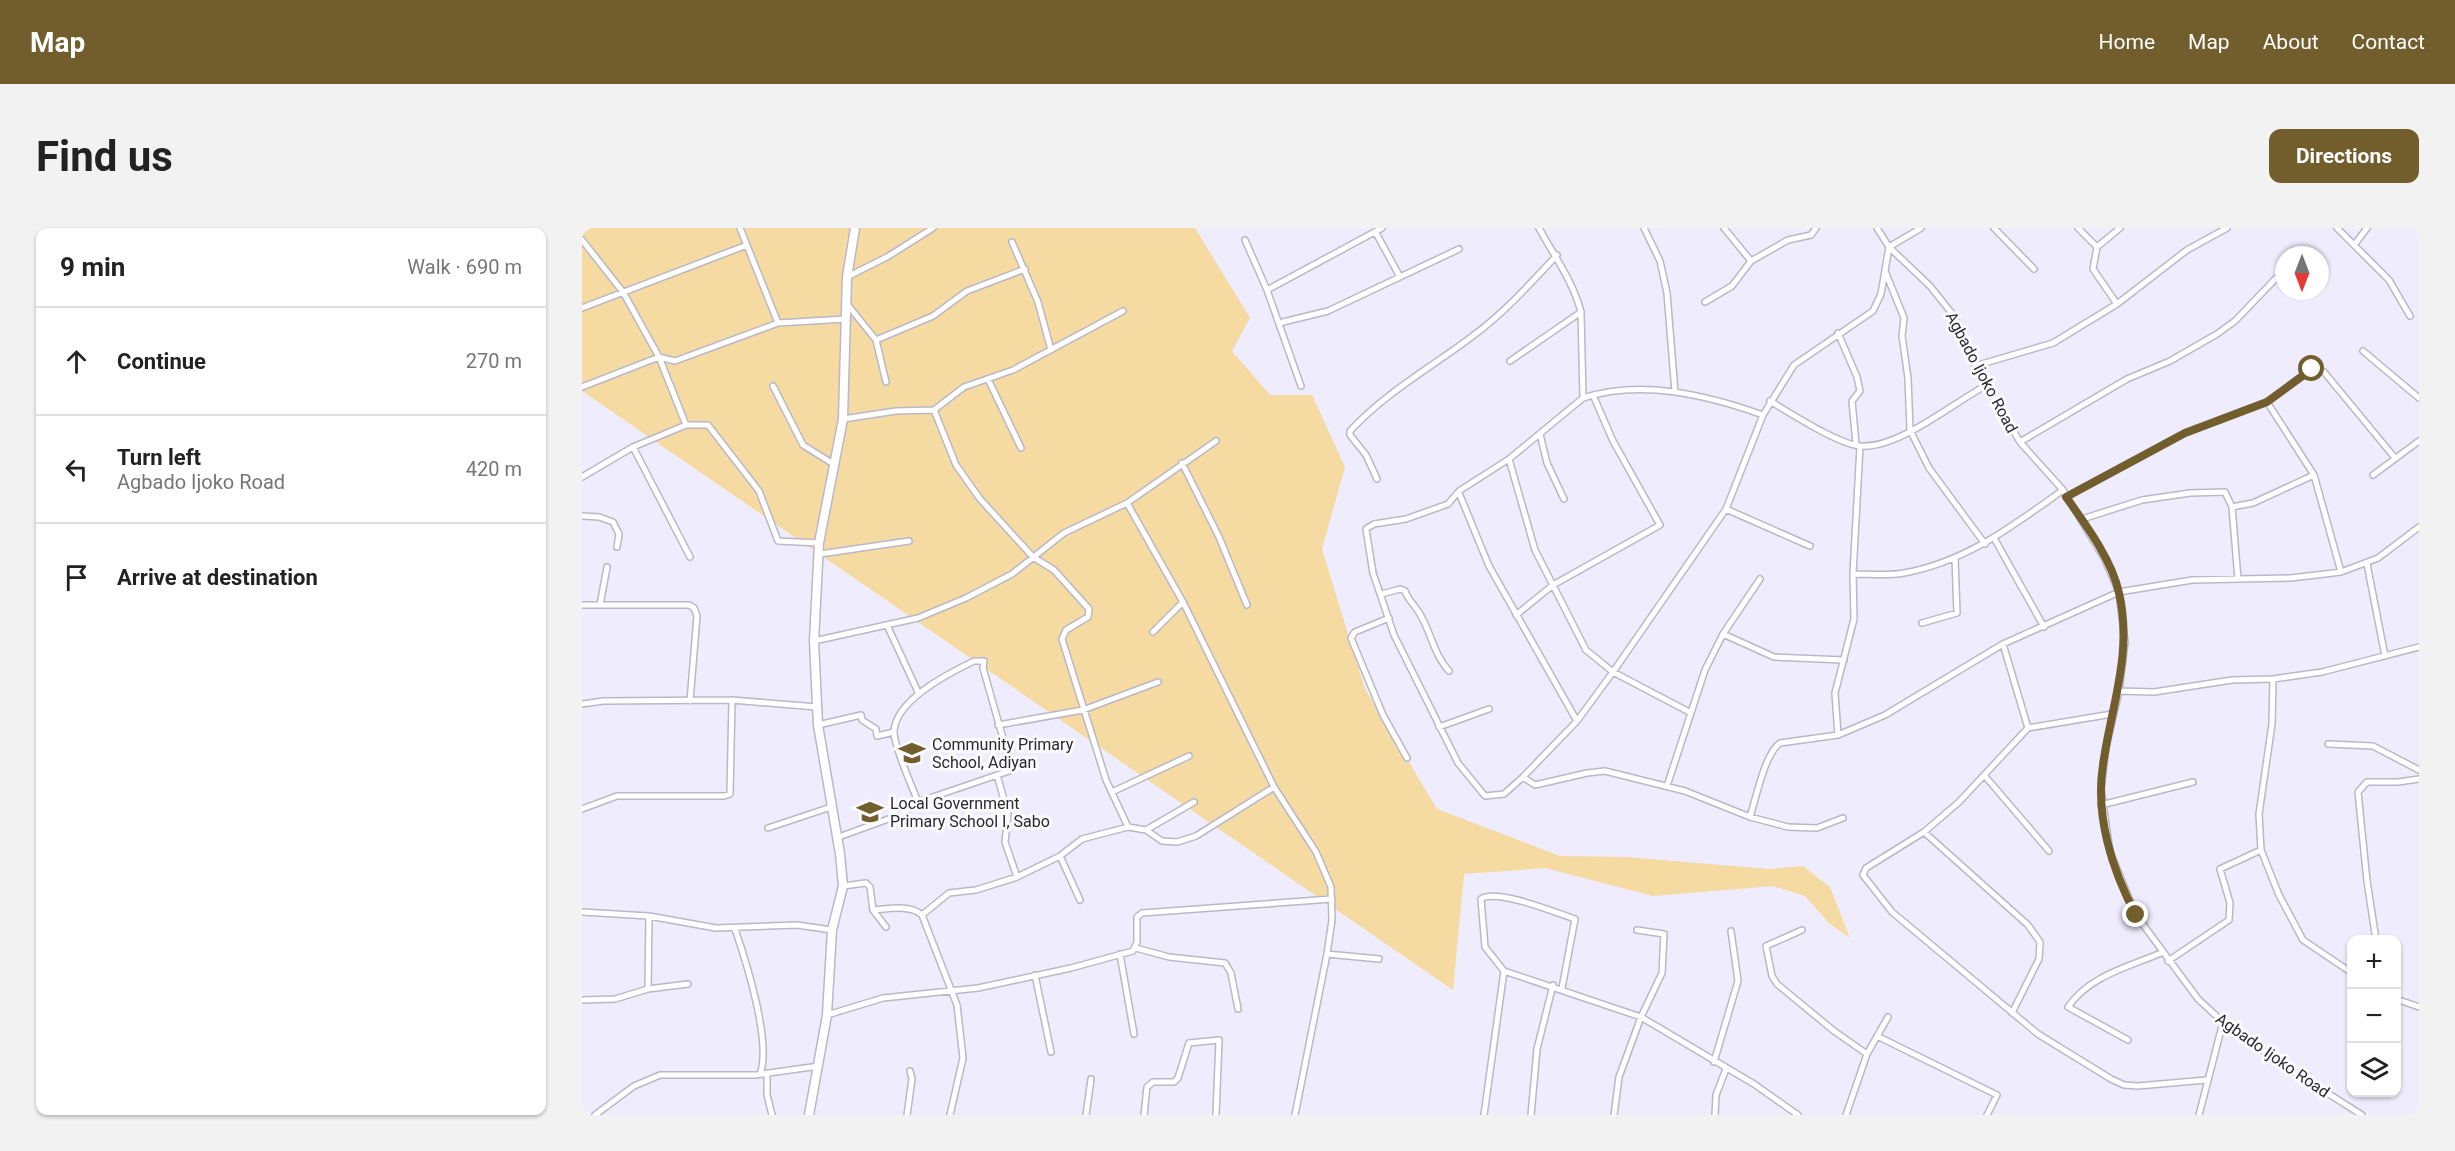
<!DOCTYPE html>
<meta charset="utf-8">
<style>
:root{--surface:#fff;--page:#f2f2f2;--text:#222;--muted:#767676;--line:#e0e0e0;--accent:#725d2c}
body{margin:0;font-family:Roboto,sans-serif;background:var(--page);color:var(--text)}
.controls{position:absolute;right:18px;bottom:18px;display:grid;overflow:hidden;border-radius:12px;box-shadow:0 2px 4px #0004}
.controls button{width:54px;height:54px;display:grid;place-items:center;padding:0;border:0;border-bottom:2px solid var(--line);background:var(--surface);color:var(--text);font:30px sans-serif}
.compass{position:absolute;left:1693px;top:18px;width:54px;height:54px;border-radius:50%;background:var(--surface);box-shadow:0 2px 4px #0004;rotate:180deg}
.stop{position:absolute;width:18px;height:18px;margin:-14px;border:4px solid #725d2c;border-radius:50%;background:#fff}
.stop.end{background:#725d2c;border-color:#fff;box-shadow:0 2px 6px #0008}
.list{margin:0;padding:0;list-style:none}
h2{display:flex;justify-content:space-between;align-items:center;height:78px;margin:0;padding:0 24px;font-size:26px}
h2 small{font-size:20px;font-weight:400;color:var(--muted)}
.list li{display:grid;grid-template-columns:39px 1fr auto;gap:18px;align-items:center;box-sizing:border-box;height:108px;padding:0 24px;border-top:2px solid var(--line)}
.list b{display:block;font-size:22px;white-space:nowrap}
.list p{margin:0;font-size:20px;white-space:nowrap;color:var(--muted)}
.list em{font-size:20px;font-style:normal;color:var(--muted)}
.icon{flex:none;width:33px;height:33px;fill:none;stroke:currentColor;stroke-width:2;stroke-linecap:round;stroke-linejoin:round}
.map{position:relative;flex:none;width:1837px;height:887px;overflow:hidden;border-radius:12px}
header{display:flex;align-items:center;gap:36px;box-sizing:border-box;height:84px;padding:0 30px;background:var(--accent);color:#fff}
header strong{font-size:28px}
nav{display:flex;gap:33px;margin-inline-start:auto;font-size:21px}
.intro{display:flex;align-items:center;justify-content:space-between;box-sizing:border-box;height:144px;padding:0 36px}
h1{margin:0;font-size:42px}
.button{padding:15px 27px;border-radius:12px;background:var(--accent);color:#fff;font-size:21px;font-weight:700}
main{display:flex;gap:36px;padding:0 36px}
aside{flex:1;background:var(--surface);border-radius:12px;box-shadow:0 2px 4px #0004}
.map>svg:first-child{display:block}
.green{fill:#f5daa2}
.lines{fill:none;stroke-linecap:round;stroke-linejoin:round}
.street-casing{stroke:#bab8c8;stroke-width:8}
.secondary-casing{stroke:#bab8c8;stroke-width:11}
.street{stroke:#fff;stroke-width:5}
.secondary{stroke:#fff;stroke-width:8}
.route{stroke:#725d2c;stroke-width:8}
.labels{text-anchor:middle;stroke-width:6;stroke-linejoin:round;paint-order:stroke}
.street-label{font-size:16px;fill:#29282e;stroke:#fbfbfe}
.poi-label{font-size:16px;fill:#29282e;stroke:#fbfbfe;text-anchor:start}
</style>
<header>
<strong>Map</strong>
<nav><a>Home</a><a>Map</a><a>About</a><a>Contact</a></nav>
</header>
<div class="intro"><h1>Find us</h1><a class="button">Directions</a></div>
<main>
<aside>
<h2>9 min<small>Walk · 690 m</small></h2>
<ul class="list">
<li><svg class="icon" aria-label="ahead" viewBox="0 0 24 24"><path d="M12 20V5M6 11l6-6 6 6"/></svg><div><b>Continue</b></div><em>270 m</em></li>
<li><svg class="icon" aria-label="left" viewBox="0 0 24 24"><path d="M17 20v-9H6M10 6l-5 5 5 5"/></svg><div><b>Turn left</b><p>Agbado Ijoko Road</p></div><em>420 m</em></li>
<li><svg class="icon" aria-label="arrive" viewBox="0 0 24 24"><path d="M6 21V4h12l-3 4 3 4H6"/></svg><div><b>Arrive at destination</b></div></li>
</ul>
</aside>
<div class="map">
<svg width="1837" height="887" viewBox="0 0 1837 887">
<rect width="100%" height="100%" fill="#eeecfd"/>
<path class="green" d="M0,0H613L668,90L650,123L688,167H730L763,239L740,321L783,461L855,581L978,628L1043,629L1187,641L1221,638L1248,659L1268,710L1248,696L1223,668L1191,658L1071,668L963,640L882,646L871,762L0,163Z"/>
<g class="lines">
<g class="street-casing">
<path id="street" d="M158,0L196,95
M957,0C972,28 991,53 999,84L1001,170
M1062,0L1078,33L1085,65L1093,164
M1142,0L1169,33
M1295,0L1307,19L1348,58L1372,88L1393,138L1438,214L1481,262L1522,330L1537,364L1543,414L1537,463L1524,519L1519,561L1528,624L1554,687L1616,771L1641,794L1695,833L1780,887
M1412,0L1452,41
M1496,0L1515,19
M1755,0L1807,52L1828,88
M794,5L818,49
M0,12L41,64L77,129L104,197L51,219L0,249
M663,12L685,62L719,158
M430,14L456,74L469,122
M1773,16L1785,0
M1303,43L1322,90L1320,108L1326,150L1328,202L1347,240L1403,316
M265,49L305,29L351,0
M685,62L800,0
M1123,74L1150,58L1169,33L1206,12L1229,7L1234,0
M265,76L294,112L304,154
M1535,76L1511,41L1515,19L1538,0
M0,80L165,17
M541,83L431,142L382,159L352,182L374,237L398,271L451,329L472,342L507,381L506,389L484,402L480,411L524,552L546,599L564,602L580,613L595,614L614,608L692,559
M697,95L746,83L877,21
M1256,105L1275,149L1278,163L1270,173L1274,216
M294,112L351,88L385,63L443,41
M1781,123L1837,170
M928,133L999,84
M1393,138L1471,115L1535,76L1605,22L1645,0
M406,151L439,220
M191,158L221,217L253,237
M0,159L77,129L93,133L196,95L264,91
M1188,173C1208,185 1256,216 1278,218C1317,221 1372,174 1405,157
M1685,174L1732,247L1759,344
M1181,187C1125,167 1059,151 1001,170L927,231L877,263L866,276L824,291L792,296L784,301L791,345L812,407L876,535L903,568L922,566L941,549L995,493L1031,444L1144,281L1181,187L1212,137L1291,83L1299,66L1307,19L1339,0
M261,191L314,183L352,182
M104,197H126L177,263L196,313L237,315
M958,206L965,235L982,271
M1438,214L1545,151L1588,133L1635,106L1653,93L1699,45
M51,219L108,329
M927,231L953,322L1004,422L1031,444L1109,485
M600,235L637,309L665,377
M1791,247L1837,213
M795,251L784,227L768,207V203C804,164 850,139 892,107C923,84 949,55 975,27
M877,265L907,338L995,493
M1484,269L1603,205L1685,174L1730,141L1742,144L1813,230
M545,275L601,374L692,559L734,624L749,659L750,692L745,726L713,887
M1650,279L1671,275L1732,247
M1144,281L1228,318
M0,288L17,289L31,294L37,306L35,319
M1500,291L1560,272L1608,265L1643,264L1650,279L1656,351
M1412,310L1462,399
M238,326L327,313
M1785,336L1803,428
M1271,346C1287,346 1306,348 1322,345C1384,334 1432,297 1481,262
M800,366L818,361L823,363C826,372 831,375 836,383C849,402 851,426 867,443
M0,377H107L112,380L115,388L108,473
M18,377L25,339
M934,387L971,357L1078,297L1031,213L1011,167
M807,390L773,404L769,410L801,487L825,530
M1340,395L1375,385L1373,330
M305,397L336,464
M571,404L601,374
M1141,406L1192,429L1262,432
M232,413L336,390L384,370L430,346L482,305L545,275L634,213
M1421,416L1446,500
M1691,451L1690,496L1677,586L1679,622L1697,667L1721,712L1770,745
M1537,463L1572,464L1650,452L1691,451L1740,444L1837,419
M0,476L21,473L150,472L235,479
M1530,486L1446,500L1377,574L1342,604L1284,640L1281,647L1310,684L1456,806L1529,851L1542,857L1556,858L1624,852
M236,497L279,487L280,492L294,501L295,508L312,504
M416,497L501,482L576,454
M857,499L907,481
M1256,507L1253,465L1272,391L1271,346L1278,218
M1746,516L1791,518L1837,542
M415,547L426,586L423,614L435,649
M1402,547L1467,623
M941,549L953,557L1005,545L1023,543L1103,563L1168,589L1206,599L1235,600L1261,590
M1085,558L1123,442L1141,406L1178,351
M530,564L607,528
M1519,577L1611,554
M0,581L35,568H142L148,566L150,472
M1168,589C1174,570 1183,525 1198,515L1256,507L1303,487L1421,416L1537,364L1610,352L1709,350L1759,344L1796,330L1837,299
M186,600L249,579
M564,602L612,574
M1342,604L1446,697L1458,714L1457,731L1430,785
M254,610L320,586L336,574L430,542L401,440L402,433H392C367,445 313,472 312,504C312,519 330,558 336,574
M478,628L498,672
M261,658L284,655L288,659L291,682L304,699
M291,682C305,681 329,676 340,687L375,777L381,830L368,887
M0,684L67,688L134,700L215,697L250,702
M340,687L367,665L394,662L435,649L478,628L500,611L546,599
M153,701C164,733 190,815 178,846
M1220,702L1184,718L1190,748L1195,756L1252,803L1285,826
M1794,712L1785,653L1776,564L1785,554H1816L1837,551
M554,720L587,729L643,735L649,745L656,781
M538,726L552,806
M745,726L797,731
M1586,733L1647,692L1648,675L1638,641L1679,622
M453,747L469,824
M980,760L993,691C975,685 914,660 899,671L903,719L922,743L1059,789L1172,856L1216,887
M66,761L106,756
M1814,771L1837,779
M0,772L33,771L66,761L67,688
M245,787L301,770L396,760L489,740L551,723L555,714V689L560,685L750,671
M1295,808L1415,867L1405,887
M1546,812L1486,779C1507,748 1546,739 1579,725
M1132,834L1156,753L1149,703
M185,845V867L190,887
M13,887L52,858L78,847H173L237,838
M325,887L330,851L328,843
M504,887L509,851
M562,887L565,859L571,854H592L596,850L607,815L637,812L634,887
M902,887L922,743
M949,887L955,821L971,757
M1032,887L1037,849L1059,789L1080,745L1082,706L1055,702
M1133,887L1134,867L1144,841
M1264,887L1285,826L1306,789
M1617,887L1641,794"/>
</g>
<g class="secondary-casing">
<path id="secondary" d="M227,887L245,787L250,702L261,658L258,626L236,497L232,413L237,315L261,191L265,49L273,0"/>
</g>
<use href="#street" class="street"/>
<use href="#secondary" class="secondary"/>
</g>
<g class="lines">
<path class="route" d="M1554,687C1530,642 1513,588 1521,537C1529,479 1551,425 1537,365C1530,332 1504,297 1484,269L1603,205L1685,174L1730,141"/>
</g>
<defs>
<g id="school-bare" transform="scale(2.07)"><path d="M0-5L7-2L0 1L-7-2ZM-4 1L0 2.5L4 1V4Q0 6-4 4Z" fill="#725d2c" stroke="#fbfbfe" stroke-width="2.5" paint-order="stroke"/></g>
</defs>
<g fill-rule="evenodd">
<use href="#school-bare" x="330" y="525"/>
<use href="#school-bare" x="288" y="584"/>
</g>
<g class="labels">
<g class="street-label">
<text transform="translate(1400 144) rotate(62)" y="6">Agbado Ijoko Road</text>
<text transform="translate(1691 827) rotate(35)" y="6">Agbado Ijoko Road</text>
</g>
<g class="poi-label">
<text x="350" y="522">Community Primary<tspan x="350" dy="18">School, Adiyan</tspan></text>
<text x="308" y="581">Local Government<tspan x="308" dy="18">Primary School I, Sabo</tspan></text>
</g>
</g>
</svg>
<div class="controls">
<button>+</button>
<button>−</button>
<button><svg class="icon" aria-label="layers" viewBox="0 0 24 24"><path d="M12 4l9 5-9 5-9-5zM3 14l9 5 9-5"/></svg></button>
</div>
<svg class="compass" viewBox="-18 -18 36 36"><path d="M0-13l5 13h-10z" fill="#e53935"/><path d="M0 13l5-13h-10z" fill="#767676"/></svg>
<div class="stop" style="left:1730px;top:141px"></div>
<div class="stop end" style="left:1554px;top:687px"></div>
</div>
</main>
